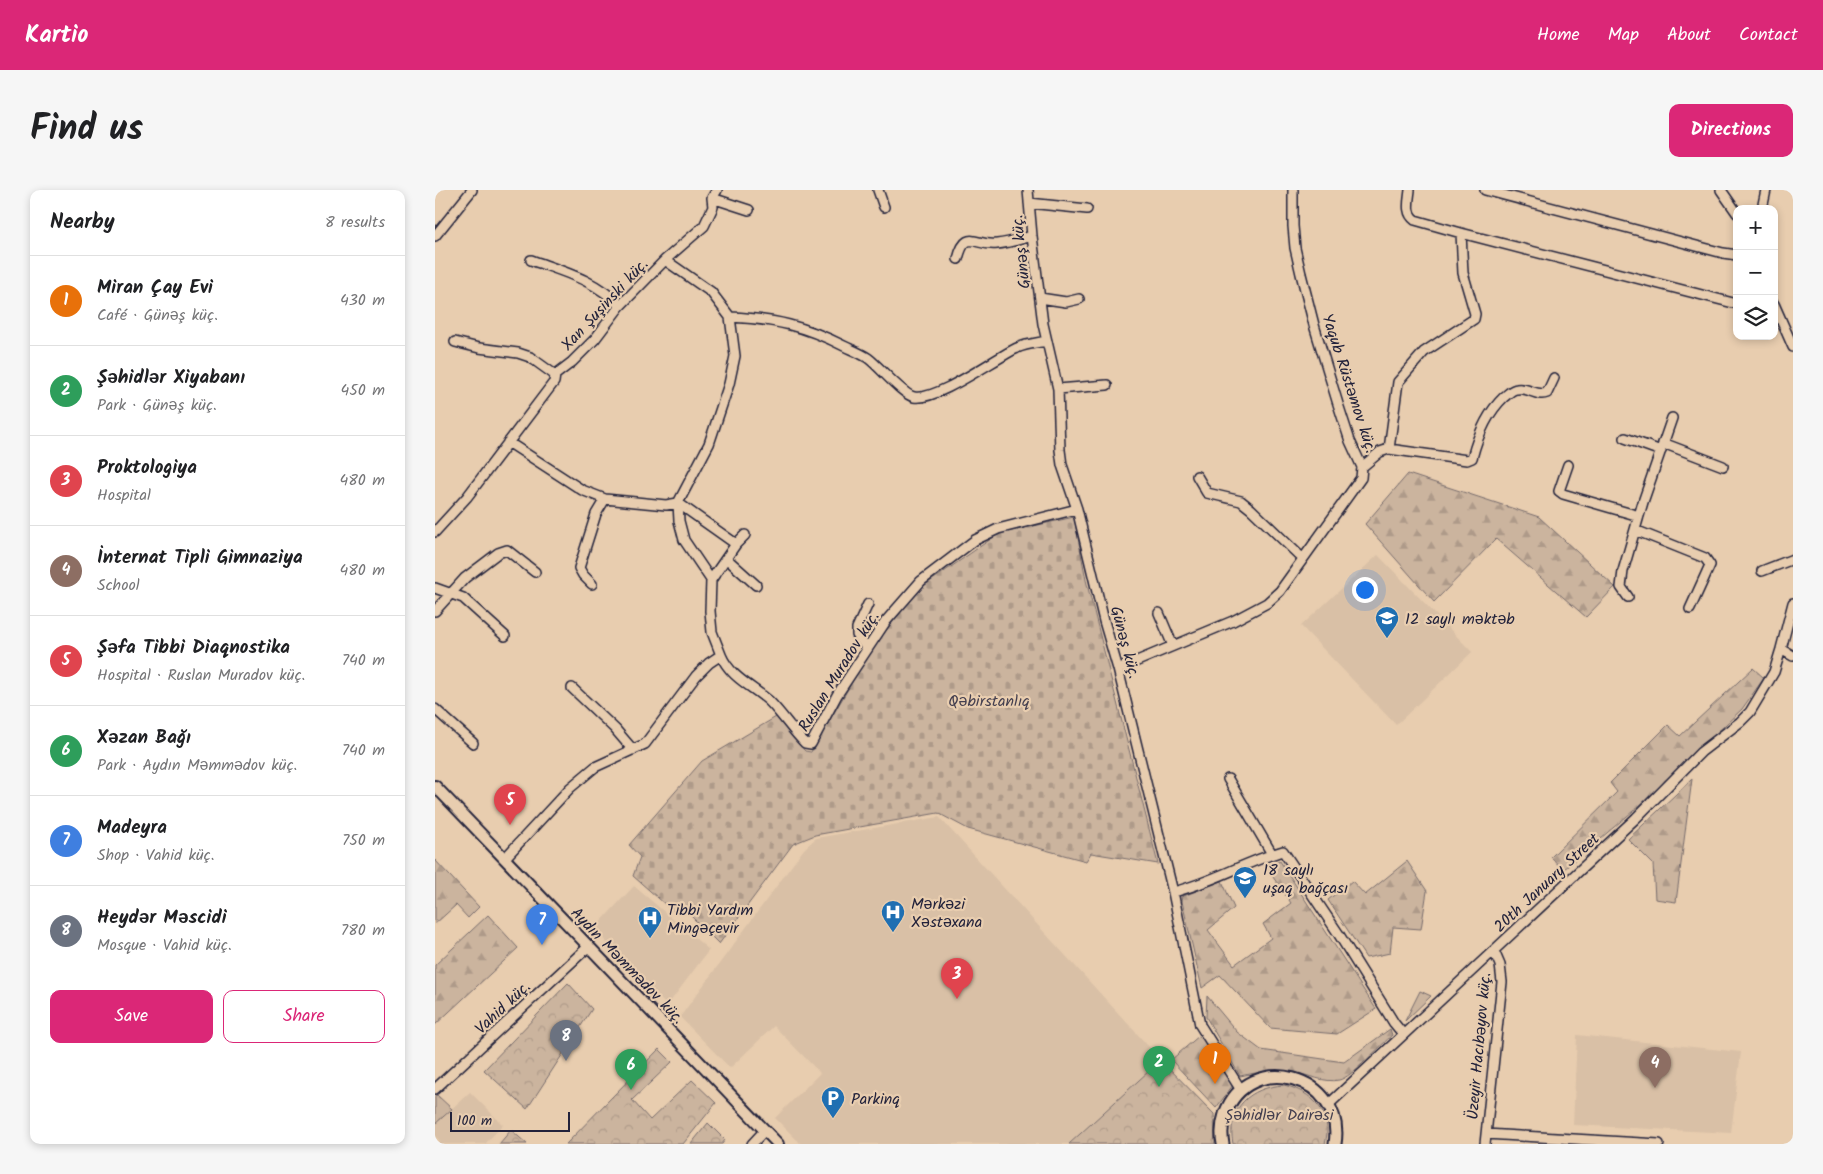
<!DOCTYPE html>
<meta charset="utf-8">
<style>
:root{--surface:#fff;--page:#f6f6f6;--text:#202124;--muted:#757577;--line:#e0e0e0;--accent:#db2777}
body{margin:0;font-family:Kalam,sans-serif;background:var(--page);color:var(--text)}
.controls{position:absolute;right:15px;top:15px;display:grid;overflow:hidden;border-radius:10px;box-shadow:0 2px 8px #0003}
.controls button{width:45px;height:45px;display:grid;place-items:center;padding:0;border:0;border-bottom:1px solid var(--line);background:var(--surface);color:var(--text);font:25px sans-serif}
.scale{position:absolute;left:15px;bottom:12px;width:120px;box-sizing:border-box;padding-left:5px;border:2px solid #22223b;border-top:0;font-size:14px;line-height:18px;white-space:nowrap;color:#22223b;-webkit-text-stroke:4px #e8cdaf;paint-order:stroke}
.you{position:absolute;left:929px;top:399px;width:18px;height:18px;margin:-12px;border:4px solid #fff;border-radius:50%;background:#1a73e8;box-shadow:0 0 0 8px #1a73e833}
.badge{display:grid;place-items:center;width:32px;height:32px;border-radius:50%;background:var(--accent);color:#fff;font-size:16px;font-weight:700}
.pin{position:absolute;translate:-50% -41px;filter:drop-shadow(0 1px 2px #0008)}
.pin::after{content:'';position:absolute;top:26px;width:18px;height:15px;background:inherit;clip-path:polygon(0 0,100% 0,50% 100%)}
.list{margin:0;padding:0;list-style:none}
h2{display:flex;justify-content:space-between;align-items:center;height:65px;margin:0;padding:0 20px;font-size:21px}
h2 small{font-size:16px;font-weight:400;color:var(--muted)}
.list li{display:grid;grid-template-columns:32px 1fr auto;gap:15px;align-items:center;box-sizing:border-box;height:90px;padding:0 20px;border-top:1px solid var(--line)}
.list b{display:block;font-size:19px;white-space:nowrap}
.list p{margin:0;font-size:16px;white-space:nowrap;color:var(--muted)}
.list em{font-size:16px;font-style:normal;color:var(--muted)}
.actions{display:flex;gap:10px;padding:15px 20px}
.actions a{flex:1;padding:11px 0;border:1px solid var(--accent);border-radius:10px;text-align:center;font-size:18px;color:var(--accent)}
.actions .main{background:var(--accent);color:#fff}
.icon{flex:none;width:28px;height:28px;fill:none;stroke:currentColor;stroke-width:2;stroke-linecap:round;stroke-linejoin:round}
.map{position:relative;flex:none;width:1358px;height:954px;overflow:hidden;border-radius:10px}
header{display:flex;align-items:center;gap:30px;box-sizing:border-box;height:70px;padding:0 25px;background:var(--accent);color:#fff}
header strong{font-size:24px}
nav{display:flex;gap:28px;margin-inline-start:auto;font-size:18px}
.intro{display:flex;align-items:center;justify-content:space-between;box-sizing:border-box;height:120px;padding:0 30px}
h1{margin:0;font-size:35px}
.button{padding:12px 22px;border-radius:10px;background:var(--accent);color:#fff;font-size:18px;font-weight:700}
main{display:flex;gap:30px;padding:0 30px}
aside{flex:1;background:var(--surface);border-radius:10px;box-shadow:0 2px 8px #0003}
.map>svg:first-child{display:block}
.built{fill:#d9c0a6}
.green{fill:#cbb49e;stroke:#766b6c}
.forest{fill:url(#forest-firs);stroke:#766b6c}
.cemetery{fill:url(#cemetery-stones);stroke:#766b6c}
.park{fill:url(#park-crowns);stroke:#766b6c}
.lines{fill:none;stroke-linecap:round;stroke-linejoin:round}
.minor-casing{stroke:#22223b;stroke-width:12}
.tertiary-casing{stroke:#22223b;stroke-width:14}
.secondary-casing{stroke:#22223b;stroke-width:15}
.minor{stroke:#e8cdaf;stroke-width:9}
.tertiary{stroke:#e8cdaf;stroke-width:10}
.secondary{stroke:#e8cdaf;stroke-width:11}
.labels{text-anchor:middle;stroke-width:4.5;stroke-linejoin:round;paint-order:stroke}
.street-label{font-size:16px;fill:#22223b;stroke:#e8cdaf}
.poi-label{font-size:16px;fill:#22223b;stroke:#e8cdaf;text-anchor:start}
.park-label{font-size:16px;fill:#443f4f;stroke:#e8cdaf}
</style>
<header>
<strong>Kartio</strong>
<nav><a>Home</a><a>Map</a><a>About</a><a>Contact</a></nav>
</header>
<div class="intro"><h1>Find us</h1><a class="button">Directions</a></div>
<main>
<aside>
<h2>Nearby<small>8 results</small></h2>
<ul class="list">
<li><span class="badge" style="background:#e8710a">1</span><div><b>Miran Çay Evi</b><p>Café · Günəş küç.</p></div><em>430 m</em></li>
<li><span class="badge" style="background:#2e9e5b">2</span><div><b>Şəhidlər Xiyabanı</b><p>Park · Günəş küç.</p></div><em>450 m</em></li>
<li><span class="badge" style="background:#e0444e">3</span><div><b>Proktologiya</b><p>Hospital</p></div><em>480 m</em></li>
<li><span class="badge" style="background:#8d6e63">4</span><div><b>İnternat Tipli Gimnaziya</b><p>School</p></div><em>480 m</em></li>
<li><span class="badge" style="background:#e0444e">5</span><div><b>Şəfa Tibbi Diaqnostika</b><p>Hospital · Ruslan Muradov küç.</p></div><em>740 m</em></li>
<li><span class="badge" style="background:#2e9e5b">6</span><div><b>Xəzan Bağı</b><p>Park · Aydın Məmmədov küç.</p></div><em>740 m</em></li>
<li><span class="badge" style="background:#3f7fe0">7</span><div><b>Madeyra</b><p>Shop · Vahid küç.</p></div><em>750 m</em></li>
<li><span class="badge" style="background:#6b7280">8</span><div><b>Heydər Məscidi</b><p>Mosque · Vahid küç.</p></div><em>780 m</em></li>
</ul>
<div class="actions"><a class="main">Save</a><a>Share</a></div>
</aside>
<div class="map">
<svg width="1358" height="954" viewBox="0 0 1358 954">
<defs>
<pattern id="forest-firs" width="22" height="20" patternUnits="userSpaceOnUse" patternTransform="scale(1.25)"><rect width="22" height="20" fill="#cbb49e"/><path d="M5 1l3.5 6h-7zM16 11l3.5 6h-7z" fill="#ae9a89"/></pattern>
<pattern id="cemetery-stones" width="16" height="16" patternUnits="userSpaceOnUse" patternTransform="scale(1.25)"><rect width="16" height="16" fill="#cbb49e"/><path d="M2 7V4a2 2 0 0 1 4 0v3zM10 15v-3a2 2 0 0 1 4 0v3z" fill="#ae9a89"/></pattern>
<pattern id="park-crowns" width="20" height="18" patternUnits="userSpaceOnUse" patternTransform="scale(1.25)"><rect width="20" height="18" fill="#cbb49e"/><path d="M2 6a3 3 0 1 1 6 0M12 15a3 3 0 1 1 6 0" fill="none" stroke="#ae9a89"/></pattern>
</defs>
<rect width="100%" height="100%" fill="#e8cdaf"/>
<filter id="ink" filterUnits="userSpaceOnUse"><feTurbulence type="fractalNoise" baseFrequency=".02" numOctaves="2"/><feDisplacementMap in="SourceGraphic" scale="10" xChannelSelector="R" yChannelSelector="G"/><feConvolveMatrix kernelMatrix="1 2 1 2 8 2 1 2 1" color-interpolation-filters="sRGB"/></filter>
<g filter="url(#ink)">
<path class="built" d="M943,365L1037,462L961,535L866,436Z
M504,627L726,870L634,954H366L340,928L385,883L339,836L295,878L245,827L369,659L381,648Z
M199,696L274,760L232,816L159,739Z
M1142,845L1306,862L1296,943L1138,935Z
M35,902L68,935L50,954H2L5,951L0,946V934Z"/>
<path class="green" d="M985,801L996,806L970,831Z"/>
<path class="forest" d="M973,284L1104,327L1180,397L1151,427L1061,349L999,412L930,334Z
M1318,478L1329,488L1307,519L1204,616L1128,680L1116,667L1182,602L1175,593L1233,535L1245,546Z
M1257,589L1241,712L1220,709L1218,674L1193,649Z
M0,670L44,717L33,728L21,715L0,734Z
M845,671L941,819L902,844L835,838L785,785L767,798L746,707L787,691L799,718L773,740L799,775L836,748L828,734L856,713L831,677Z
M972,671L992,701L986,739L958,737L955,763L931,768L893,710L917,691L930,705Z
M53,725L83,758L0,835V775Z
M772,806L802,842L826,860L909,872L955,839L957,845C947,854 916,888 904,890C890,893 873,885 859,882C839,879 825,882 805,886L771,827Z
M765,845L798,895L781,918L736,870Z
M2,905L17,919L0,934V906Z"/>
<path class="cemetery" d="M639,327L651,390L723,674L656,663L651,671L533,639L503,623L380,645L358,654L284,754L246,716L239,722L198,686L205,667L194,655L267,571L341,527L370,561L376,562L436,460L483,400L563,344Z"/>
<path class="park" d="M133,793L157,819L92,919L49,880Z
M224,859L237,872L197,910L215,930L257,890L281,913L248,954H131Z
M726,870L779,924L780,954H634Z
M849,895C877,902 899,923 890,954H798C791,918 815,897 849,895Z
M273,933L290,950L287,954H256Z
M76,940L92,954H64Z"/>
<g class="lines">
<g class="minor-casing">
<path id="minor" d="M443,0L449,17
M593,0L597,46L608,134L623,199L625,260L627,275L642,319L669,431L683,479L738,702L765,835L806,900
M975,0C974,11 970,23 980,30L1026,43L1302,114
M1050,0L1288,63L1302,65
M1286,0L1302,23
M277,8L314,20
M594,13L652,19
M1327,19L1331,0
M0,46L37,0
M523,69C531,37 541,57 562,54C574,53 585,49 597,46
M96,70C129,82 161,90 185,116
M230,70L276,102L295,127L300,166L294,194L274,254L243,313L244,331L249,350L276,390L275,421L277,442L286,465
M605,108L631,112L644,109
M1339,114L1358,157
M295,127C339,129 370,136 409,156C417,160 425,163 433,168C445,177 468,205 479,207C502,211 559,169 582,158C591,154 602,153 612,151
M20,152L44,158L83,163L95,167L120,185
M623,199L672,195
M1190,248L1226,261
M73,252L147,300L170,309L231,315L243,313L301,354
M1228,253L1288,276
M954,259L1032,270L1037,268C1043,245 1052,223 1069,207C1073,204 1077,199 1082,199C1093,197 1102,207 1112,203L1119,188
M1133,275L1124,301L1128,304L1204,326
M927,277L945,262L954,259L963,192L989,162L1039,129L1040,124L1028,83L1026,43
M762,286L772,303L806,311L816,319L868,369
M1200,340L1270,368L1275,375L1255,419
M0,342L32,307L119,192L120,185L137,172L160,149L185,116L230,70L269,36L278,17L277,8L282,0
M292,369L321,395
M1327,381L1358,369
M276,390L301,354L310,345
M157,394L148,385L144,378L161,324L170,309
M0,398L28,408L70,446
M1193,407L1186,397L1188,381L1208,312L1237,228
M0,421L30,388L63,363L72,360L100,382
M724,423L738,456
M432,459L422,445V438L433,414
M1346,459L1358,466
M683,479L798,431L832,413L845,401L926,288L927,277L915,251L903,214L879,135L866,84L860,58L858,36V0
M137,498L180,539L198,560
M0,519L38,553
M793,589L837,664
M70,668L135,598L160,577L210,554L261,486L274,473L286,465C295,487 317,496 334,511C347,524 357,540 370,553L376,554L402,505L451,431L486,391L540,350L563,339L642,319
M738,702C776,693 810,672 848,661L903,743L959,833L968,844
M0,899L154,756
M893,915L1201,628L1266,562L1305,532L1315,522L1339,482L1346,459L1358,413
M1051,944L1224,954
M317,954L330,940
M1050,954L1067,792L1065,775L1059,761"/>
</g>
<g class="tertiary-casing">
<path id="tertiary" d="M0,596L343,954"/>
</g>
<g class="secondary-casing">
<path id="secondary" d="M788,954C786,944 787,933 790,924C814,859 911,885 900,954"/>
</g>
<use href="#minor" class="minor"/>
<use href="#tertiary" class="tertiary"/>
<use href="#secondary" class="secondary"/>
</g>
</g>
<defs>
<g id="school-pin" transform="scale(1.25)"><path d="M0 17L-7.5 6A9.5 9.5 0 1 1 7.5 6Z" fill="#1f6fb2" stroke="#e8cdaf"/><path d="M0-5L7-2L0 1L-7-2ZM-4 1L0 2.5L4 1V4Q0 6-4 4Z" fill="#fff"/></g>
<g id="hospital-pin" transform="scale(1.25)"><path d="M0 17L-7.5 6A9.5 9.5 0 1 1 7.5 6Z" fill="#1f6fb2" stroke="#e8cdaf"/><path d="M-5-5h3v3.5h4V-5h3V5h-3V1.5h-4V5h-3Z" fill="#fff"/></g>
<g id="parking-pin" transform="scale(1.25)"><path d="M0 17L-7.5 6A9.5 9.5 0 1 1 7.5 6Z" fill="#1f6fb2" stroke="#e8cdaf"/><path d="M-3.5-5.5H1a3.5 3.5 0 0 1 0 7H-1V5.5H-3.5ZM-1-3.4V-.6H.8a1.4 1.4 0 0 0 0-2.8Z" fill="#fff"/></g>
</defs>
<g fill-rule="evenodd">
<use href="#school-pin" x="952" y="428"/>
<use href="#school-pin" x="810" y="688"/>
<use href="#hospital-pin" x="458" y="722"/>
<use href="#hospital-pin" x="215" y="728"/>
<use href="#parking-pin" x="398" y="908"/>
</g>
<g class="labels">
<g class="street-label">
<text transform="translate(585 62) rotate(-96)" y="6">Günəş küç.</text>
<text transform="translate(169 114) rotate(-47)" y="6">Xan Şuşinski küç.</text>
<text transform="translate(915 193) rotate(72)" y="6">Yaqub Rüstəmov küç.</text>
<text transform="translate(691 452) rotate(75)" y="6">Günəş küç.</text>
<text transform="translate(403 481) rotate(-58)" y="6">Ruslan Muradov küç.</text>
<text transform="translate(1111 692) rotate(-43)" y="6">20th January Street</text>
<text transform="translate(193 775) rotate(46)" y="6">Aydın Məmmədov küç.</text>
<text transform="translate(67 817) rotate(-43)" y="6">Vahid küç.</text>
<text transform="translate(1043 856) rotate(-85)" y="6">Üzeyir Hacıbəyov küç.</text>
</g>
<g class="poi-label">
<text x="970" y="434">12 saylı məktəb</text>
<text x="828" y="685">18 saylı<tspan x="828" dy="18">uşaq bağçası</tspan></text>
<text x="476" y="719">Mərkəzi<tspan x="476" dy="18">Xəstəxana</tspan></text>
<text x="232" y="725">Tibbi Yardım<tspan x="232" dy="18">Mingəçevir</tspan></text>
<text x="416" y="914">Parkinq</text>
</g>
<g class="park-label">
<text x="554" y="516">Qəbirstanlıq</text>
<text x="844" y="930">Şəhidlər Dairəsi</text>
</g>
</g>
</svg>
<div class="controls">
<button>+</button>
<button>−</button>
<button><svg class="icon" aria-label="layers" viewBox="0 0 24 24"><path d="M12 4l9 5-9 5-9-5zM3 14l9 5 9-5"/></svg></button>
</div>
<div class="scale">100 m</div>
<div class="you"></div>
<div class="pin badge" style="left:780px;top:894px;background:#e8710a">1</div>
<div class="pin badge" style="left:724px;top:897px;background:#2e9e5b">2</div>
<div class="pin badge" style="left:522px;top:809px;background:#e0444e">3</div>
<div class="pin badge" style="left:1220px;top:898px;background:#8d6e63">4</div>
<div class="pin badge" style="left:75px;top:635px;background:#e0444e">5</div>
<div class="pin badge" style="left:196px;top:900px;background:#2e9e5b">6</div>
<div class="pin badge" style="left:107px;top:755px;background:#3f7fe0">7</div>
<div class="pin badge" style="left:131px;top:871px;background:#6b7280">8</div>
</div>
</main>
